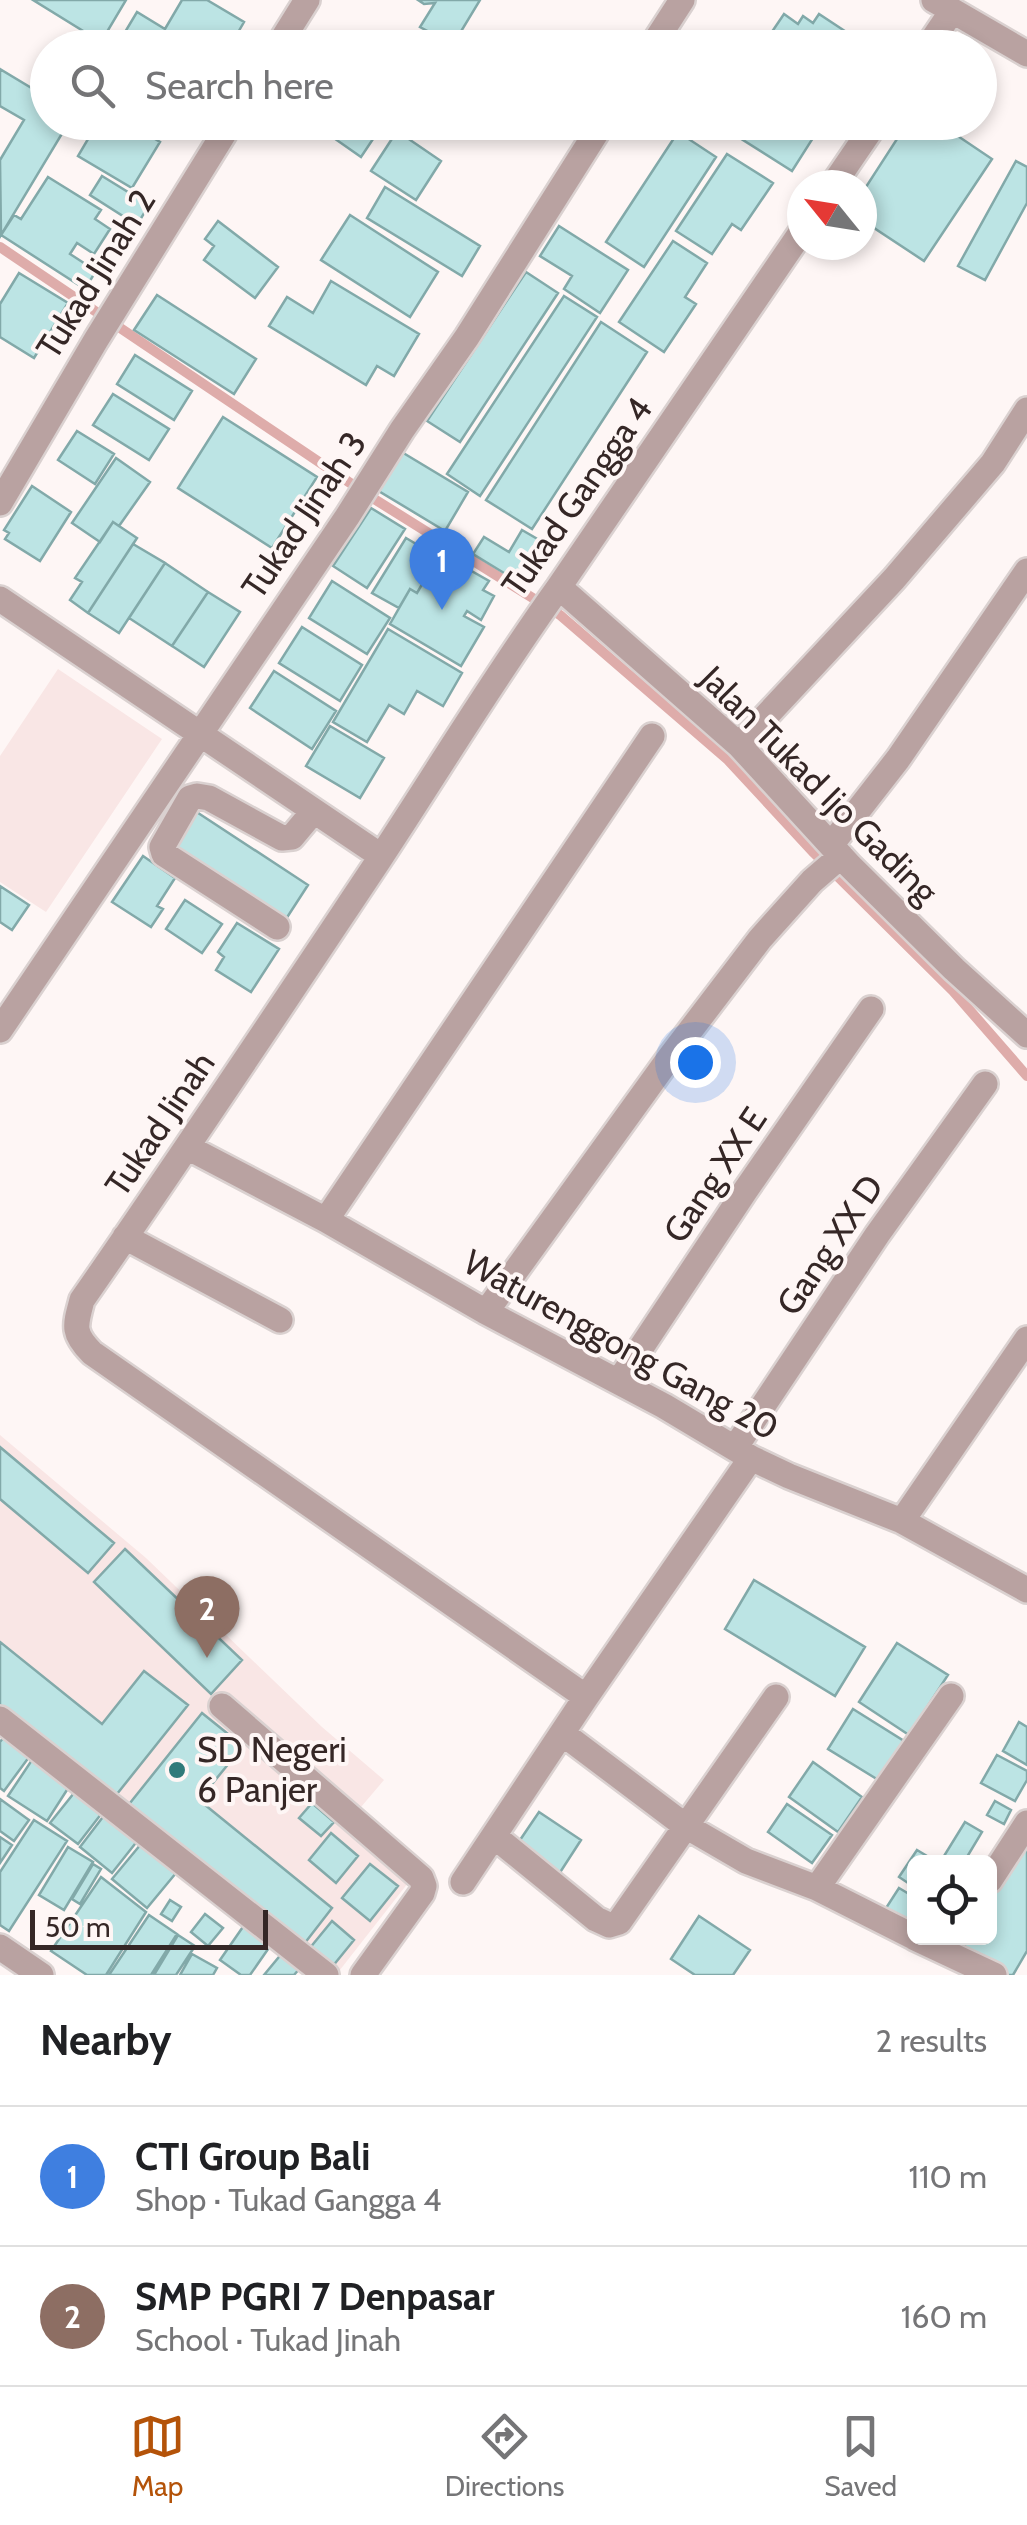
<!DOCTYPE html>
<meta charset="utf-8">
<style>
:root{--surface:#fff;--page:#f2f2f2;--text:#202124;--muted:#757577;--line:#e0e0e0;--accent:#b45309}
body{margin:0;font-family:Cabin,sans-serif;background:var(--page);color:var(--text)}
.controls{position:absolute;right:30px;bottom:30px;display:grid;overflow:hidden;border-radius:15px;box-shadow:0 5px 15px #0003}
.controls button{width:90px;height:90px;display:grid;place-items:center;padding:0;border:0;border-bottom:2px solid var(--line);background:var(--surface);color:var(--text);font:50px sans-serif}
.compass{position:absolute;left:787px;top:170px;width:90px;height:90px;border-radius:50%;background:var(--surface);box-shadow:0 5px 15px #0003;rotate:300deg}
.scale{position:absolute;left:30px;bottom:25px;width:238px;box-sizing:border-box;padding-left:10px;border:5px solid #352726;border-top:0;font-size:28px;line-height:35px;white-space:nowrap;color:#352726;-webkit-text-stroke:8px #fef6f5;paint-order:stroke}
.you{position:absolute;left:695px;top:1062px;width:35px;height:35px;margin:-25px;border:8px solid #fff;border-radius:50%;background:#1a73e8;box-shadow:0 0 0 15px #1a73e833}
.badge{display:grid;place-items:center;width:65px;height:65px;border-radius:50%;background:var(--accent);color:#fff;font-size:32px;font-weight:700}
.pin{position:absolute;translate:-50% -82px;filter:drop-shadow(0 2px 5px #0008)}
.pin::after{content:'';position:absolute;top:52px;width:35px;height:30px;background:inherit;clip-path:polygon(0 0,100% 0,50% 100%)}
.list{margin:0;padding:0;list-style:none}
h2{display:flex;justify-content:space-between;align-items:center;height:130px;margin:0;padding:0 40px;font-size:42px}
h2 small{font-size:32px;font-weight:400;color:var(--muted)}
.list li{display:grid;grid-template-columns:65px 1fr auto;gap:30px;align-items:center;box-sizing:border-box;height:140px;padding:0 40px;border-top:2px solid var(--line)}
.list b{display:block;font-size:38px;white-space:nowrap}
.list p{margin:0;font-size:32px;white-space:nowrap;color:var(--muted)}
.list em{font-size:32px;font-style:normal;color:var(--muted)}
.icon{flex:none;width:55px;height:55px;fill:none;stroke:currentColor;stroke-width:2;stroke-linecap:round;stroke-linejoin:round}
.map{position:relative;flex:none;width:1027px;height:1975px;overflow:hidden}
.search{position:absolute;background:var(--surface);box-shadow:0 5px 15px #0003;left:30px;right:30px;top:30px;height:110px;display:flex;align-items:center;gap:25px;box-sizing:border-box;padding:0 35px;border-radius:55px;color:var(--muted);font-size:38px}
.sheet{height:410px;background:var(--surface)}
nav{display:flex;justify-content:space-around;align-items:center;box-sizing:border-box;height:140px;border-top:2px solid var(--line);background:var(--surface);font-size:28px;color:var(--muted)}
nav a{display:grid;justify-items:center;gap:5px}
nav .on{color:var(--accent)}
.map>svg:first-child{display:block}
.built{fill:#f9e6e5}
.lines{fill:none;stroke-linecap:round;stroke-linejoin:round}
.stream{stroke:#deacaa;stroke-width:10}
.building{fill:#bce4e4;stroke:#82a9a9;stroke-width:2.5}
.minor-casing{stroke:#dad1d0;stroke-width:30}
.minor{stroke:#b9a2a1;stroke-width:25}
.poi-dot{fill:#307a7a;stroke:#fef6f5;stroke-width:4}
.labels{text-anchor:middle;stroke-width:8;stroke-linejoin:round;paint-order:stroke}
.street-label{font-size:35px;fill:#352726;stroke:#fef6f5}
.poi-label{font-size:35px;fill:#352726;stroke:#fef6f5;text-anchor:start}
</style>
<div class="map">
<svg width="1027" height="1975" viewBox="0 0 1027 1975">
<rect width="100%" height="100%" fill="#fef6f5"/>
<path class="built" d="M58,669L162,739L46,912L0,882V756Z
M0,1435L146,1558L322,1727L384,1780L344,1827L408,1883L336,1975L0,1712Z"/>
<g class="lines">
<path class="stream" d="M0,247L371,497L560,615L728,760L814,853L953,991L1027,1076"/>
</g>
<path class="building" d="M33,0H126L101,42Z
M182,0H207L244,22L229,48L221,45L219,48H150L125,32L137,12L165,29Z
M418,0H480L451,48H423L431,33L420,27L435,3L424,4Z
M784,14L798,24L803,16L813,23L819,14L860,41L855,48H761Z
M0,69L48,98V122H69L1,235L0,160L24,120L0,106Z
M98,122H127L160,142L132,188L78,156Z
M142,122H166L160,133Z
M311,122H368L379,130L361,157Z
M739,122H788L813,138L792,171L732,133Z
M908,122H937L992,159L924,261L862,220V193Z
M397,131L441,161L416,200L371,171Z
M678,132L716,157L644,267L606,242Z
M727,154L773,183L741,230L732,224L712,254L676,231Z
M1016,161L1027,167V203L985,280L958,266Z
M102,176L149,205L137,225L90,195Z
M48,177L101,210L95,219L110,229L94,254L77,243L70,254L96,271L85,289L1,235L14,215L21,219Z
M385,187L480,246L462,276L367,218Z
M350,215L438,272L410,317L321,260Z
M218,221L278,267L255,298L204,260L214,246L205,239Z
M559,226L628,270L600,313L564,289L572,276L540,256Z
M673,241L707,263L685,297L696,304L664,352L619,322Z
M526,272L558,293L460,442L427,421Z
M19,273L68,303L34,358L0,337V304Z
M331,281L419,334L394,376L377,366L366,385L269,326L287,297L313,313Z
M157,295L256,359L234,394L134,330Z
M564,296L597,317L480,496L447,474Z
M601,322L647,352L532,529L486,500Z
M135,355L192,391L174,420L117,384Z
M113,394L169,429L149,460L93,425Z
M223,417L317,477L272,548L178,488Z
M77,431L114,454L95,484L58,460Z
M400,451L468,492L445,531L377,490Z
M116,458L150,482L119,526L113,522L100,542L72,523Z
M32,486L71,512L40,561L5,539L9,533L4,530Z
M371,508L405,529L367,588L333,566Z
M113,522L137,538L88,613L70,600L82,582L75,578Z
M522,530L546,544L522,584L473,554L484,537L509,552Z
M406,538L438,557L417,593L410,589L399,608L372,593Z
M133,544L165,563L119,633L88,613Z
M440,553L489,581L483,590L494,596L481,620L467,611L464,616L484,627L461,666L390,624L410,589L417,593Z
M165,563L208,592L172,646L129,618Z
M332,581L390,618L367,654L309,618Z
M208,592L240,612L204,667L172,646Z
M302,627L362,665L340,701L279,663Z
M388,629L462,673L443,706L417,691L404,714L389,705L367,742L333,722Z
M274,671L336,711L312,749L250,708Z
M330,726L384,758L360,798L306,766Z
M189,807L308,885L286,919L166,840Z
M143,856L175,878L157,906L163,909L151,927L112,902Z
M0,886L29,905L12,930L0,922Z
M185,900L222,924L202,953L166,929Z
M237,923L279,949L251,992L216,970L224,957L218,952Z
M0,1447L114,1543L88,1573L0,1499Z
M125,1549L242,1660L211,1694L94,1582Z
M754,1580L865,1647L835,1696L725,1629Z
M0,1642L102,1724L144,1671L188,1705L113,1799L0,1710Z
M897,1643L948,1675L909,1735L859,1702Z
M853,1709L904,1741L880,1781L828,1749Z
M202,1713L243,1746L199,1800L332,1908L301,1948L126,1808Z
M1019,1722L1027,1727V1765L1003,1751Z
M6,1734L32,1753L4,1791L0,1788V1742Z
M36,1754L74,1779L47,1821L8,1796Z
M997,1755L1027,1771V1780L1015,1801L981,1783Z
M813,1762L862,1797L838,1832L789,1797Z
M78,1788L105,1809L78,1844L50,1823Z
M0,1799L29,1820L14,1841L0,1831Z
M995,1801L1011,1810L1004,1824L987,1815Z
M312,1803L334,1822L321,1836L299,1818Z
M787,1804L832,1835L812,1863L768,1832Z
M109,1809L142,1835L112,1873L80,1847Z
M539,1812L581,1840L559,1874L516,1846Z
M34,1820L67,1841L9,1931L0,1925V1872Z
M965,1822L982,1832L964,1862H955L944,1856Z
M331,1833L358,1856L336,1883L309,1860Z
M0,1837L12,1845L0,1863Z
M1027,1837V1951L1013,1975H998L960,1953L969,1938H990V1902Z
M146,1838L181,1867L147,1908L112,1879Z
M68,1847L93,1862L64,1910L39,1895Z
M917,1850L937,1862H914V1887L899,1877Z
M93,1864L101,1869L80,1904L72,1899Z
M370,1864L398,1886L370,1921L342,1898Z
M101,1877L146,1912L106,1975H87L51,1951Z
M899,1888L914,1897V1925L886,1908Z
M170,1900L181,1907L172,1921L161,1914Z
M205,1914L223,1928L208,1946L191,1932Z
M149,1915L177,1934L151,1975H109Z
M699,1916L750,1950L733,1975H695L671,1959Z
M247,1921L275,1939L250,1975H241L220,1960Z
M332,1921L354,1940L332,1967L309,1949Z
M178,1935L195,1946L176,1975H154Z
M288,1946L306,1961L294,1975H264Z
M192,1954L217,1968L213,1975H180Z"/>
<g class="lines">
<g class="minor-casing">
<path id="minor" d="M934,0L1027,54
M277,48L307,0
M651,48L682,0
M927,48L952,11
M833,185L876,122
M0,503L96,340L231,122
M559,587L739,745L850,866L954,969L1027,1035
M0,599L381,856
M739,745L894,579L993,463L1027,410
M831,845L898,759L1027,571
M277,927L164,854L162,847L190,798L197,796L209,798L282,838L292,837L313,812
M0,1030L347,517L402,430L467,337L603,122
M187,1147L326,1220L486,1312L664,1406L751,1458L789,1476L902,1521L1027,1590
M326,1220L652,736
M125,1237L280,1320
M486,1312L670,1057L760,939L812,881L841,856
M619,1381L745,1191L871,1009
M735,1448L877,1235L985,1084
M902,1521L1027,1339
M586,1697L92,1353C72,1333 75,1326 82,1300C183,1155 281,1007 379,860C439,769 495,676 559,587L802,231
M222,1706L421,1878L424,1886L422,1893L363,1975
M0,1719L326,1975
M562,1733L684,1825L746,1861L817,1888L914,1937
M494,1836L596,1919L609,1925L619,1922L776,1697
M990,1880L1027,1823
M463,1882L586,1697L751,1458
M817,1888L951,1696
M915,1938L994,1975
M0,1947L41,1975"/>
</g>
<use href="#minor" class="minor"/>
</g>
<circle class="poi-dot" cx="177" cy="1770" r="10"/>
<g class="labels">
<g class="street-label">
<text transform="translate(96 274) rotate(-58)" y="12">Tukad Jinah 2</text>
<text transform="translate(577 497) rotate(-55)" y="12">Tukad Gangga 4</text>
<text transform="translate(304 515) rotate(-56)" y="12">Tukad Jinah 3</text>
<text transform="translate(819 785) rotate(45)" y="12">Jalan Tukad Ijo Gading</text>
<text transform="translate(160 1124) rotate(-56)" y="12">Tukad Jinah</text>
<text transform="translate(715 1175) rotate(-56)" y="12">Gang XX E</text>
<text transform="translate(830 1245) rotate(-56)" y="12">Gang XX D</text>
<text transform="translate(621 1345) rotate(29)" y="12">Waturenggong Gang 20</text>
</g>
<g class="poi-label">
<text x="197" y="1762">SD Negeri<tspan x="197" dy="40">6 Panjer</tspan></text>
</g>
</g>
</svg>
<div class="controls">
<button><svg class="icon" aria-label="locate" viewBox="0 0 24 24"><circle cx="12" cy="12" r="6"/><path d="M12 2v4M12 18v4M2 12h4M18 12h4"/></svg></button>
</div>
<svg class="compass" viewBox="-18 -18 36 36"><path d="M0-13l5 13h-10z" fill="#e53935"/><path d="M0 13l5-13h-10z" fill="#757577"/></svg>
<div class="scale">50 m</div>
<div class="you"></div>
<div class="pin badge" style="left:442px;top:610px;background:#3f7fe0">1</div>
<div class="pin badge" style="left:207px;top:1658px;background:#8d6e63">2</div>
<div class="search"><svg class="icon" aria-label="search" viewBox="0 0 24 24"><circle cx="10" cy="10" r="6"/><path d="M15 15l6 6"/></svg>Search here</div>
</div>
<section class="sheet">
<h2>Nearby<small>2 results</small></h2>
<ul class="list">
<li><span class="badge" style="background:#3f7fe0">1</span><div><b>CTI Group Bali</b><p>Shop · Tukad Gangga 4</p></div><em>110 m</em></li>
<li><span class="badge" style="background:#8d6e63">2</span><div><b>SMP PGRI 7 Denpasar</b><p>School · Tukad Jinah</p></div><em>160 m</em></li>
</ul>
</section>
<nav>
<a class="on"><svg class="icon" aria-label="map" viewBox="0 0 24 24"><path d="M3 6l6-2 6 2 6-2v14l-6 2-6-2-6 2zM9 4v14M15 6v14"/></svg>Map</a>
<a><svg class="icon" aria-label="directions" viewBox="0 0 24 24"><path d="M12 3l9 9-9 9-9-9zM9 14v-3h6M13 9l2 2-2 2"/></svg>Directions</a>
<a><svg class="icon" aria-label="saved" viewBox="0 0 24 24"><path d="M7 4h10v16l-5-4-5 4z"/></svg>Saved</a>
</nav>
